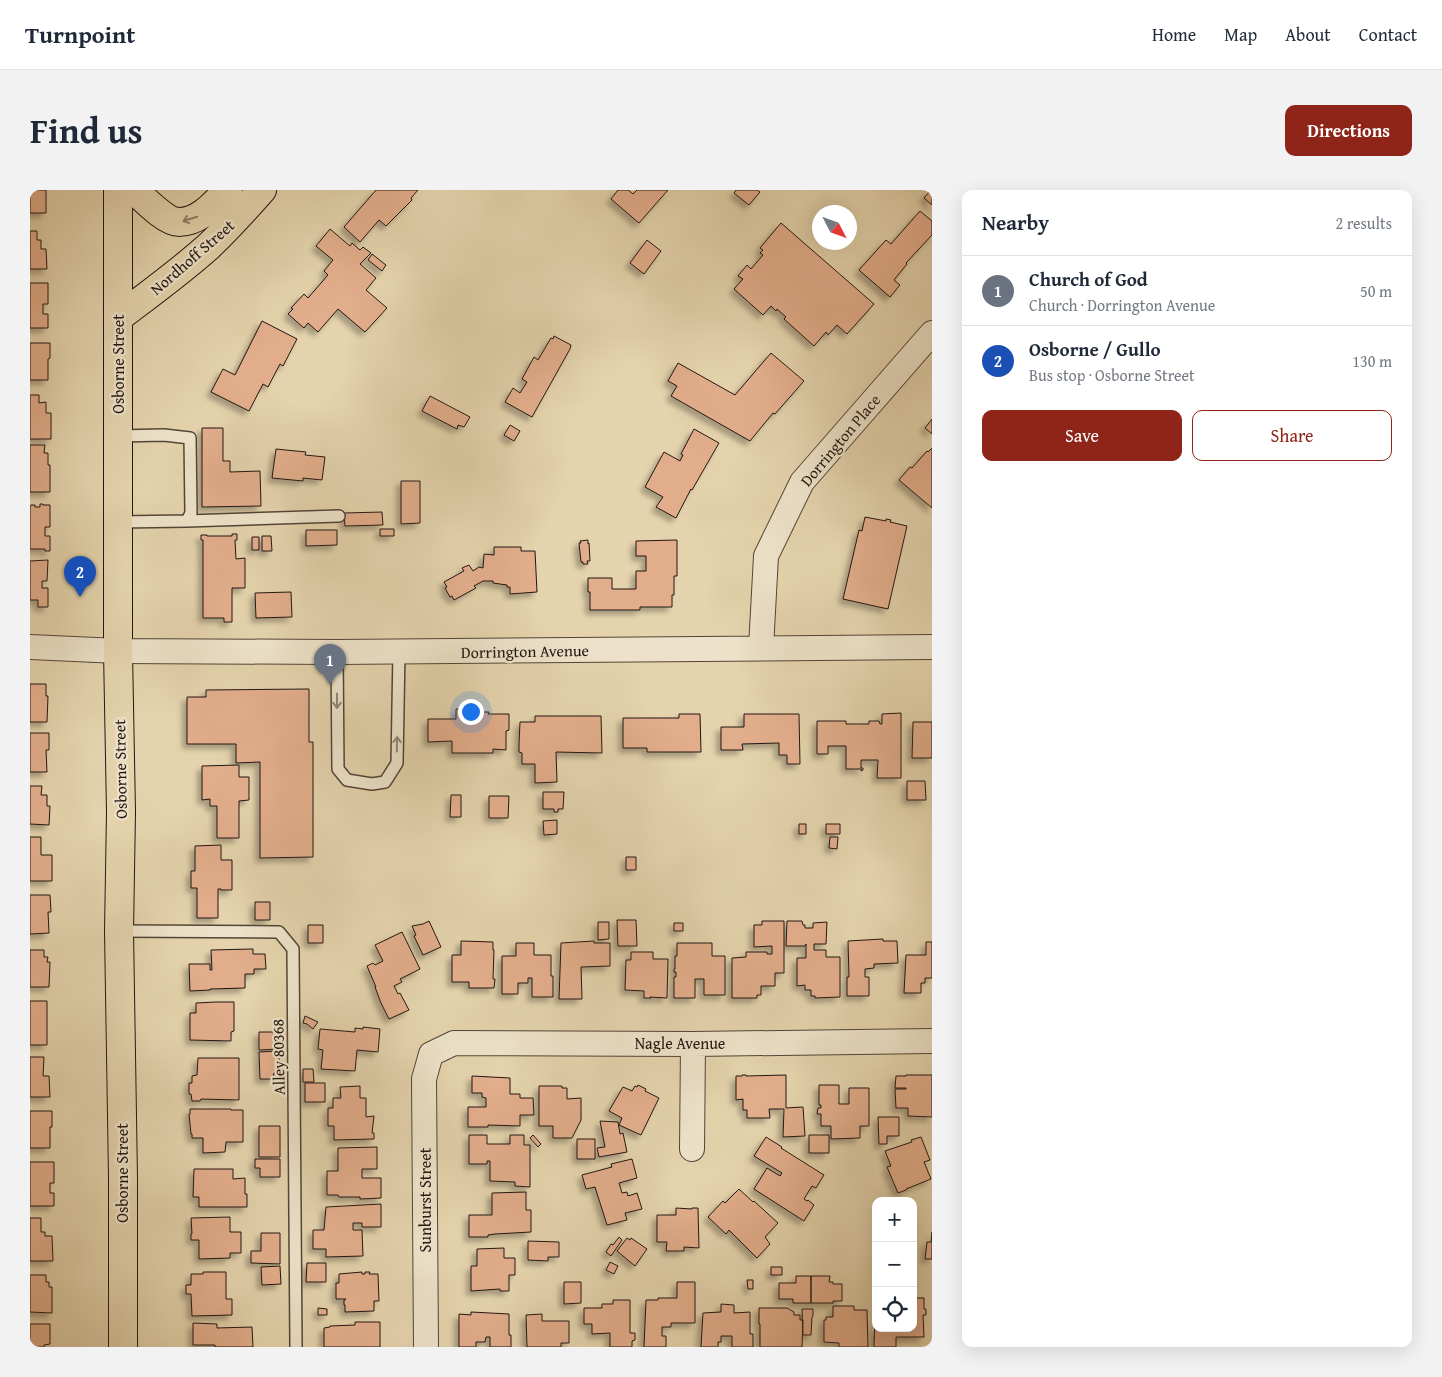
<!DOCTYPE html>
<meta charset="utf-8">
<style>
:root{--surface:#fff;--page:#f2f2f3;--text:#1f2937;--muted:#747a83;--line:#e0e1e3;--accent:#8f2418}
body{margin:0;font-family:"Gentium Book Plus",serif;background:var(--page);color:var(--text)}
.controls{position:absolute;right:15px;bottom:15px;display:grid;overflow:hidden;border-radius:10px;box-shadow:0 5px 20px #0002}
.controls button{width:45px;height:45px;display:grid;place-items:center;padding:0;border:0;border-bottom:1px solid var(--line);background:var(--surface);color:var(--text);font:25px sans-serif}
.compass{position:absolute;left:782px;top:15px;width:45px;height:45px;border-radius:50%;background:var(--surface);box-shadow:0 5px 20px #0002;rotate:131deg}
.you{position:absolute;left:440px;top:521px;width:18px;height:18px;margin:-12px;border:4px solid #fff;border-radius:50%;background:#1a73e8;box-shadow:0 0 0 8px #1a73e833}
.badge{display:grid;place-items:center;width:32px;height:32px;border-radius:50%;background:var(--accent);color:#fff;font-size:16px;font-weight:700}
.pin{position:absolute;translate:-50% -41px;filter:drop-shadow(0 1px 2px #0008)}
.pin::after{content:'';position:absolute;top:26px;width:18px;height:15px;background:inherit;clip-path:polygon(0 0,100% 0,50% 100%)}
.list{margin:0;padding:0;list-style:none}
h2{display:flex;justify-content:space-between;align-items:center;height:65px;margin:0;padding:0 20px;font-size:21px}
h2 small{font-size:16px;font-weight:400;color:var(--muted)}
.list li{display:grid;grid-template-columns:32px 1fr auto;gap:15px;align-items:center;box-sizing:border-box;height:70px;padding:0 20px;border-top:1px solid var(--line)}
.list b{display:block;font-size:19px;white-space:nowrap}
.list p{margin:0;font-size:16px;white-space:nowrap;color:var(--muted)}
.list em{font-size:16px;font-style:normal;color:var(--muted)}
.actions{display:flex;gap:10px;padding:15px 20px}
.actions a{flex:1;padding:11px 0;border:1px solid var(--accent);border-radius:10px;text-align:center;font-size:18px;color:var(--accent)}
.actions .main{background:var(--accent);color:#fff}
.icon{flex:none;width:28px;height:28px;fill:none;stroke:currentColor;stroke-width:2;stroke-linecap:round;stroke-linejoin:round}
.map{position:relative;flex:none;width:902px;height:1157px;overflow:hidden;border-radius:10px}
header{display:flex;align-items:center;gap:30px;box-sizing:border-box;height:70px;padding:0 25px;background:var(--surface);border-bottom:1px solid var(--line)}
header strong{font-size:24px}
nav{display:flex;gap:28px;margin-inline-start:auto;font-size:18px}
.intro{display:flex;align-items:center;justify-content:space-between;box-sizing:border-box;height:120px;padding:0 30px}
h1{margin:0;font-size:35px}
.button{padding:12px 22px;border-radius:10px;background:var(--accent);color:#fff;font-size:18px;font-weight:700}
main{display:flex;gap:30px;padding:0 30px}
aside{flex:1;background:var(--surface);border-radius:10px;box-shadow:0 5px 20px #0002}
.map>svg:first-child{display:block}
.building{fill:#e2ad8b;stroke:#221612;filter:url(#shadow)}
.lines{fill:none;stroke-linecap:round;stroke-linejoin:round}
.service-casing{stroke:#524538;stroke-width:14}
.minor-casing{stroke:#524538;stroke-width:26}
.primary-casing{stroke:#221612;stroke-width:30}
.service{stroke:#ede2c9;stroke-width:11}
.minor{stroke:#ede2c9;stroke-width:24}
.primary{stroke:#e4d3ac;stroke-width:28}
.oneway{stroke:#8d7e67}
.oneway2{stroke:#928677}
.labels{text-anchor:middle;stroke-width:4.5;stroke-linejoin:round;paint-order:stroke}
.street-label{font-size:16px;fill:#221612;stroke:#ede2c9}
</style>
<header>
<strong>Turnpoint</strong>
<nav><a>Home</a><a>Map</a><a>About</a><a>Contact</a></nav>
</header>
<div class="intro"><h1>Find us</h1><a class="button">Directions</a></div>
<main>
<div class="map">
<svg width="902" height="1157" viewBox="0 0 902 1157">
<defs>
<filter id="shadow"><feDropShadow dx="-4.5" dy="4.5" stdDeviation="2.5" flood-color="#0004"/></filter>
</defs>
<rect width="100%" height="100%" fill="#e4d3ac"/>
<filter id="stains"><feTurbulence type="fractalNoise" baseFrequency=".004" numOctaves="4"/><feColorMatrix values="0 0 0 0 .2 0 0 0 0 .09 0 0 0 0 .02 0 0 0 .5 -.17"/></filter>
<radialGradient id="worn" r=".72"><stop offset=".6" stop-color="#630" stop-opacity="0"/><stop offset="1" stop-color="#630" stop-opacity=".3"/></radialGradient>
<path class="building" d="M0,0H16V23H0Z
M346,0H388L381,8L382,10L356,36L349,30L330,52L314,37Z
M588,0H598L603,4L607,0H638L609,33L581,9Z
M706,0H727L730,2L719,15L704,3Z
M901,0H902V15L894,8Z
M890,21L902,31V45L876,73L877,74L864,90L870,95L860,107L829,80L856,50L861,54Z
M751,33L844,114L817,144L807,135L798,145L796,142L784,156L754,129L756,127L747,119L746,121L741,116L733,125L704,99L713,89L708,86L717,75L721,79L733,65L730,63L733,60L730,58Z
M300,39L320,56L322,53L330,60L333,57L341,63L330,74L346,88L336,100L357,118L335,142L308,119L288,142L278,133L274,138L258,124L263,119L261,118L274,104L278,108L298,85L294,81L303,70L286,56Z
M0,41H7V50H11V59H16L17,79H0Z
M617,50L631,61L614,84L600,73Z
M342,64L356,75L352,81L338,70Z
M0,93H18V114H13V124H18V138H0Z
M232,131L267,149L253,176L250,174L238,197L233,194L219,221L181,202L193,179L205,185Z
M524,146L541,155L540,159L502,227L475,212L483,198L490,203L497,192L492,189L504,167L508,170L521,148L523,149Z
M0,153H20V168L18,169V190H0Z
M741,163L774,191L745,224L743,223L720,251L641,206L647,196L638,191L648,173L705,205Z
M0,205H9V213L16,212V223H21V249H0Z
M400,206L440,227L434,237L428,235L427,239L392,221Z
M902,229V244L895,238Z
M480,235L490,241L484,251L474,245Z
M172,238H193V271H200V282L230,281L231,316L172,317Z
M664,239L689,253L662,300L661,299L646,328L626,317L633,307L615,297L634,262L650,271L653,265L651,264Z
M0,255H15L14,263H18V275H20V302H0Z
M902,258V318L869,290L880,277L882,278L897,261L898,262Z
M246,259L276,262L275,265L295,267L292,290L273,288V291L242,288Z
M371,291H390V333L371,334Z
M10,314H13V315H20V337H15V346H20V361H15V359H0V317L1,315H5V317H10Z
M352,322L353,335L315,336L314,323Z
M835,327L856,331V329L861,330L860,332L877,336L858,419L813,409L829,340L832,341Z
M350,339H364V346H350Z
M276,340H307V355L276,356Z
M202,344H207V350H205L206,369L215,368V398H202V432H194V428H173V350H171V345H177V346H202Z
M232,346H241L242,361H232Z
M222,347H229V360H222Z
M558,350V354L559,353L560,371H557L558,374H553V372H551L549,353H551L550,351Z
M647,350V386H644V405H642V417H610V420H560V402H558V388H582V399H606V381H616V366H606V351Z
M464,357H491V361H505L507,402L480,404V397H477V395L463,393V391H453L444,396L446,398L424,410L422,406L420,407L415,398L417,397L414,392L434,381L432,378L439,375L443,381L449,377L453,378L454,364L464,365Z
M18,370L17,391H12V398H18V417H8V410H0V371Z
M261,402L262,427L226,428L225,403Z
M0,494H16V506H18L17,532H0Z
M279,499V552H283V667L230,668V572L206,573V554H157V507H176V500Z
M426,519H448V522H459L458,524H479V540L476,541V560L463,559V563H422V551L398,552V529H426Z
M871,523V588H847L848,570H831V578H833V580L831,581V579H816V556H798V564H787V531H816V534H839V531H849L850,534H852V524Z
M649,524H670L671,562H617V558H593V528H649Z
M714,524H769L770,574H757V565H749V553L712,554L713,560H691V537H714Z
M505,526H571L572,563L526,562L527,592L505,593V574H492V563L489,562V554L490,532H505Z
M883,532H902V568H882Z
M0,543H19V560H16L17,582H0Z
M209,575V587H219V610L209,611V648H187V616H180V609L172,610V576Z
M877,591H895L896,610H877Z
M0,596H12L11,605H17V616H20L19,635L0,634Z
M513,602H534L533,619H528V622H524V619H513Z
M421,605H431V627H420Z
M459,606H479L478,628H459Z
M527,630V644L514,645L513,631Z
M769,634H776V644H769Z
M796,634H810V644H796Z
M0,647H11V665H22V691H0Z
M800,647H808L807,659L799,658Z
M191,655V670H202V700H191V699H188V728H167V698H161V681H165V656Z
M596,667H606V680H596Z
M0,705H20L21,722H18L19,743L0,744Z
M225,712H240V730H225Z
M587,730H606L607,756H588Z
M399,731L411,757L393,765L384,746L386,745L382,736L393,734Z
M732,731H754V783H745V796H731V805H727V808H702V768L716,767V762H737V764H742V756L724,757V735H732Z
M757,731H772L773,735H775V738H783V733L797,732L796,754H784V760H796V767H810V807L785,808V806H781V800H775V795L767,796V768H776V754L775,756H756Z
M568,732H579V749L568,750Z
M644,733H653V741H644Z
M278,735H293V753H278Z
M372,742L390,779L370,789L372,792L364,796L368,804L370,803L379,820L359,829L351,813L345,797H346L337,776L343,773L345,775L353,771L345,755Z
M853,749V751H867L868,773L844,774V778L835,779V787H839V806H817V787H819L818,751Z
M431,751L463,752V760H464L463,789H465L464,798H439V792H422V765H431Z
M564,751V753H580V776L551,777L552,809H529L531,753Z
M896,752H902V788H895V793H891V803H874L876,765H896Z
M486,753H504V765H521V786H523V807H502V788H498V793H488V804H472V766H486Z
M647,753H682V766H695V805H674V789H665V808H644V787H646V782H644V779H645V766H647Z
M223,759V764H235L236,779H224V784H215V798L180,799V800L160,801L159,774H180V780H182L181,760Z
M0,760H14V767H18L17,772H20L19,797H0Z
M601,762H623V769H638L637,808L620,807L621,808H614V801L595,800L596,770H601Z
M0,811H17V855H0Z
M186,812H204V841L201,842V851L160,850V823H166V813Z
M275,826L288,832L283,839L277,834L273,833Z
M333,837L350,839L348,862L327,860L325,881L291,879L293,860L288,859L290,839L325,842V838L333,839Z
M229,842H249V859L229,860Z
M249,861V883H244L243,889H230L229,862Z
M0,867H14L13,886H19L20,907H0Z
M168,868H209V910L171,909L170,911H162L161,904H159V893H162V886L167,885Z
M273,879H283L284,892H273Z
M712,885H716V886L756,885V918L773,917L775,946L753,947L754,919H739L740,928H717V920H713V909L706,910V886H712Z
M876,885H902V927L878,926V918H866L865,899H876V898H865L866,886H876Z
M442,886L480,888V904H490V908H503L504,925H490V936L458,935V937H438V917H456V908L452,907V903H442Z
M275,893H295V912H275Z
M608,895L616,899L615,901L629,908L611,945L589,935L592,928L579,921L593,897L602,901L605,896L607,897Z
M789,895H809V914H819V898H839V936H830V948L801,949V936H791V924H787L788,918H791V915H789Z
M330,896V908H336V927L344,926L342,943H344V949L304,950V936H298V918H303V908H311L310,897Z
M509,896H532V898H537V909L551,908V930L542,948H523V936H509Z
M160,919H201V920H213V952H196L195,962L173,963V948H162V944H161L159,924H160Z
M0,921H22V937H20V958H0Z
M848,927H869V946H857V954H849Z
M570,931L588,932L590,944L593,943L597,962L569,967L567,958L575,957Z
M229,936H250V967H229Z
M439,945H457V954H480V945H494V955H500V997L485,996V992L460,991V971H457V974H439Z
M503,945L511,954L508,957L500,948Z
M779,945H799V963H779Z
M736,947L752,957L751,958L794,985L786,998L782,996L774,1009L777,1011L778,1010L784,1015L774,1031L724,999L737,978L750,986L752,983L724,966Z
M891,947L900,970L894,972L901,989L876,999V1000L868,1003L857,977L861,976L855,961L882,952L881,950Z
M547,949H565V969H547Z
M347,957V979H332V988H351V1008L330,1009V1007H309L308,1005H297V981H308V958Z
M225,969H250V987H230V978H225Z
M602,969L607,988L589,993L592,1003L597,1002L598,1006L607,1003L612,1019L595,1023L597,1030L577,1035L565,997L556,999L552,985L582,977L581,974Z
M0,972H24V993H20V1003H24V1016H0Z
M164,979H203V989L215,988V1004H217V1017H169V1007H163Z
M709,999L723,1012L724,1011L748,1033L735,1047L740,1054L727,1068L699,1040L696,1044L678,1027L693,1011L695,1013Z
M496,1002V1020H501V1042L465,1044L458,1045V1047H439V1025H462V1003Z
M351,1014V1037H332V1033H323V1040H332L333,1066L296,1067V1059H283V1040H294L296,1017Z
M646,1018L662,1019V1018H668L669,1058L654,1057V1061H636L637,1052H627V1025H646Z
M200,1027V1042H211V1063H200V1068L169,1069V1050H161V1044H162L161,1028Z
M0,1028H11V1042H15V1046H22L23,1071H0Z
M902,1042V1069H895L897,1052H901Z
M231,1043H250V1074L221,1073V1061H231Z
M589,1047L592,1050L581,1066L576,1062L581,1054L583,1055Z
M597,1048L600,1050L601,1048L617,1059L605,1076L587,1061Z
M498,1051L529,1052V1067H518V1071L498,1070Z
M474,1058V1068H485V1085H479V1101H470V1099L441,1101V1076H447V1059Z
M580,1072L588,1076L584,1084L576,1080Z
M277,1073H296V1092H276Z
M250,1076L251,1094L232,1095L231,1077Z
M741,1077H752V1085H741Z
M173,1082H196V1109H202V1125L162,1126L161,1104H156V1095H161V1084H173Z
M332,1082V1084H335V1082H340L339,1084H348L349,1111H344V1121L315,1122V1115H314V1110H315L316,1109H306V1093H309V1084Z
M0,1085H16V1092H19V1097H22V1123L0,1122Z
M766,1086H781V1113H763V1109H749V1093H766Z
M781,1086H800L799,1092H803V1094H812V1111H803V1113H781Z
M717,1090H723V1099H718Z
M534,1092H551V1113L534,1114Z
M647,1092H665V1133H641V1137H632V1146H636V1157H614L616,1110H628V1108H647Z
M883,1108H894V1119H896V1125H893L894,1147H866V1157H844L845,1127L846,1138H883Z
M583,1110H600V1143H605V1150L602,1151V1157H580V1143L562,1144V1134H554V1118H572V1114H583Z
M691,1114L704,1115V1123L720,1122V1144H723V1157H702V1146H691V1152H688V1157H671L673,1123L691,1122Z
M803,1116H824V1120H837L838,1157H809V1153L794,1152V1130H796V1127H803Z
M288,1118L297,1119V1125H288Z
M729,1118H757L764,1122V1125H770V1130H773L772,1157H730V1134H729Z
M772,1119H783V1126L782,1127L781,1145H773Z
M441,1122L479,1124V1145H481V1157H460V1147H456L455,1152H446V1157H429V1124L441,1125Z
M512,1124V1131H539V1153H531V1157H497L496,1125Z
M325,1132H350V1157H294V1138L300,1137V1136L325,1135Z
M163,1133L187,1134V1138L222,1137L223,1157H185V1155H163Z
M0,1134H20V1154L14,1155V1157H0Z"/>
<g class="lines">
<g class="service-casing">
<path id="service" d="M88,246L134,245L160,248L161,323L157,331L88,332
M157,331L309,326
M307,462L308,579L317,590L342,594L355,592L367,573L369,462
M89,741L249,742L263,759L266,1157"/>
</g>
<g class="minor-casing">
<path id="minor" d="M0,457L88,461L307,462L902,457
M731,458L736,366L772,292L902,143
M662,959L663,854
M396,1157L394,889L401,864L424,853L663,854L902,851"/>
</g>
<g class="primary-casing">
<path id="primary" d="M88,0V461L91,622L89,741L93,988V1157
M104,0C114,9 136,32 149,32C170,32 185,13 198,0
M88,128C118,105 150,82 179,56C198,38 215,19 232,0"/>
</g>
<use href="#service" class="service"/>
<use href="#minor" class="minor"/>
<use href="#primary" class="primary"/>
</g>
<defs><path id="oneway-shaft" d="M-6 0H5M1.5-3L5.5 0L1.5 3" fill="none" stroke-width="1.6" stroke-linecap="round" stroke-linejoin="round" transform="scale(1.25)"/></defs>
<use class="oneway" href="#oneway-shaft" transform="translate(160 29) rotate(163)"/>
<g class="oneway2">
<use href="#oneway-shaft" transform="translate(307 511) rotate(90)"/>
<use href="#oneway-shaft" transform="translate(367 554) rotate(-89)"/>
</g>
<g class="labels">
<g class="street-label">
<text transform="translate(162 67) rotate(-41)" y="6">Nordhoff Street</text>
<text transform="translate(88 174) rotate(-90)" y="6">Osborne Street</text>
<text transform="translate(810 250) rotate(-50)" y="6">Dorrington Place</text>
<text transform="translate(495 461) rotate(-1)" y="6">Dorrington Avenue</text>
<text transform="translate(90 579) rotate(-91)" y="6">Osborne Street</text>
<text x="650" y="859">Nagle Avenue</text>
<text transform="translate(248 867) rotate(-91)" y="6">Alley 80368</text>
<text transform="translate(92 983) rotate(-90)" y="6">Osborne Street</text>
<text transform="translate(395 1010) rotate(-90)" y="6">Sunburst Street</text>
</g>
</g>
<rect width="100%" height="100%" filter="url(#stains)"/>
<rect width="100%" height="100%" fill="url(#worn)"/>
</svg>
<div class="controls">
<button>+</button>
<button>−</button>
<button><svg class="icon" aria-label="locate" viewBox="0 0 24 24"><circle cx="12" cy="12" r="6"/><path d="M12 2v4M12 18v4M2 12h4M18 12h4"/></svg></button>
</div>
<svg class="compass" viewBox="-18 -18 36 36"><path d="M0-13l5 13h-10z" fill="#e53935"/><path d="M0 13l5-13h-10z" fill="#747a83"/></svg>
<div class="you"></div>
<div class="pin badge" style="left:300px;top:495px;background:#6b7280">1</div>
<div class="pin badge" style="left:50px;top:407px;background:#1a4fb4">2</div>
</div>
<aside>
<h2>Nearby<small>2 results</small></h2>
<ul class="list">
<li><span class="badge" style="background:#6b7280">1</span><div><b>Church of God</b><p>Church · Dorrington Avenue</p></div><em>50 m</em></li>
<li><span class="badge" style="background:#1a4fb4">2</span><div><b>Osborne / Gullo</b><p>Bus stop · Osborne Street</p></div><em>130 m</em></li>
</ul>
<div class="actions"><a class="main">Save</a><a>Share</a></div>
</aside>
</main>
